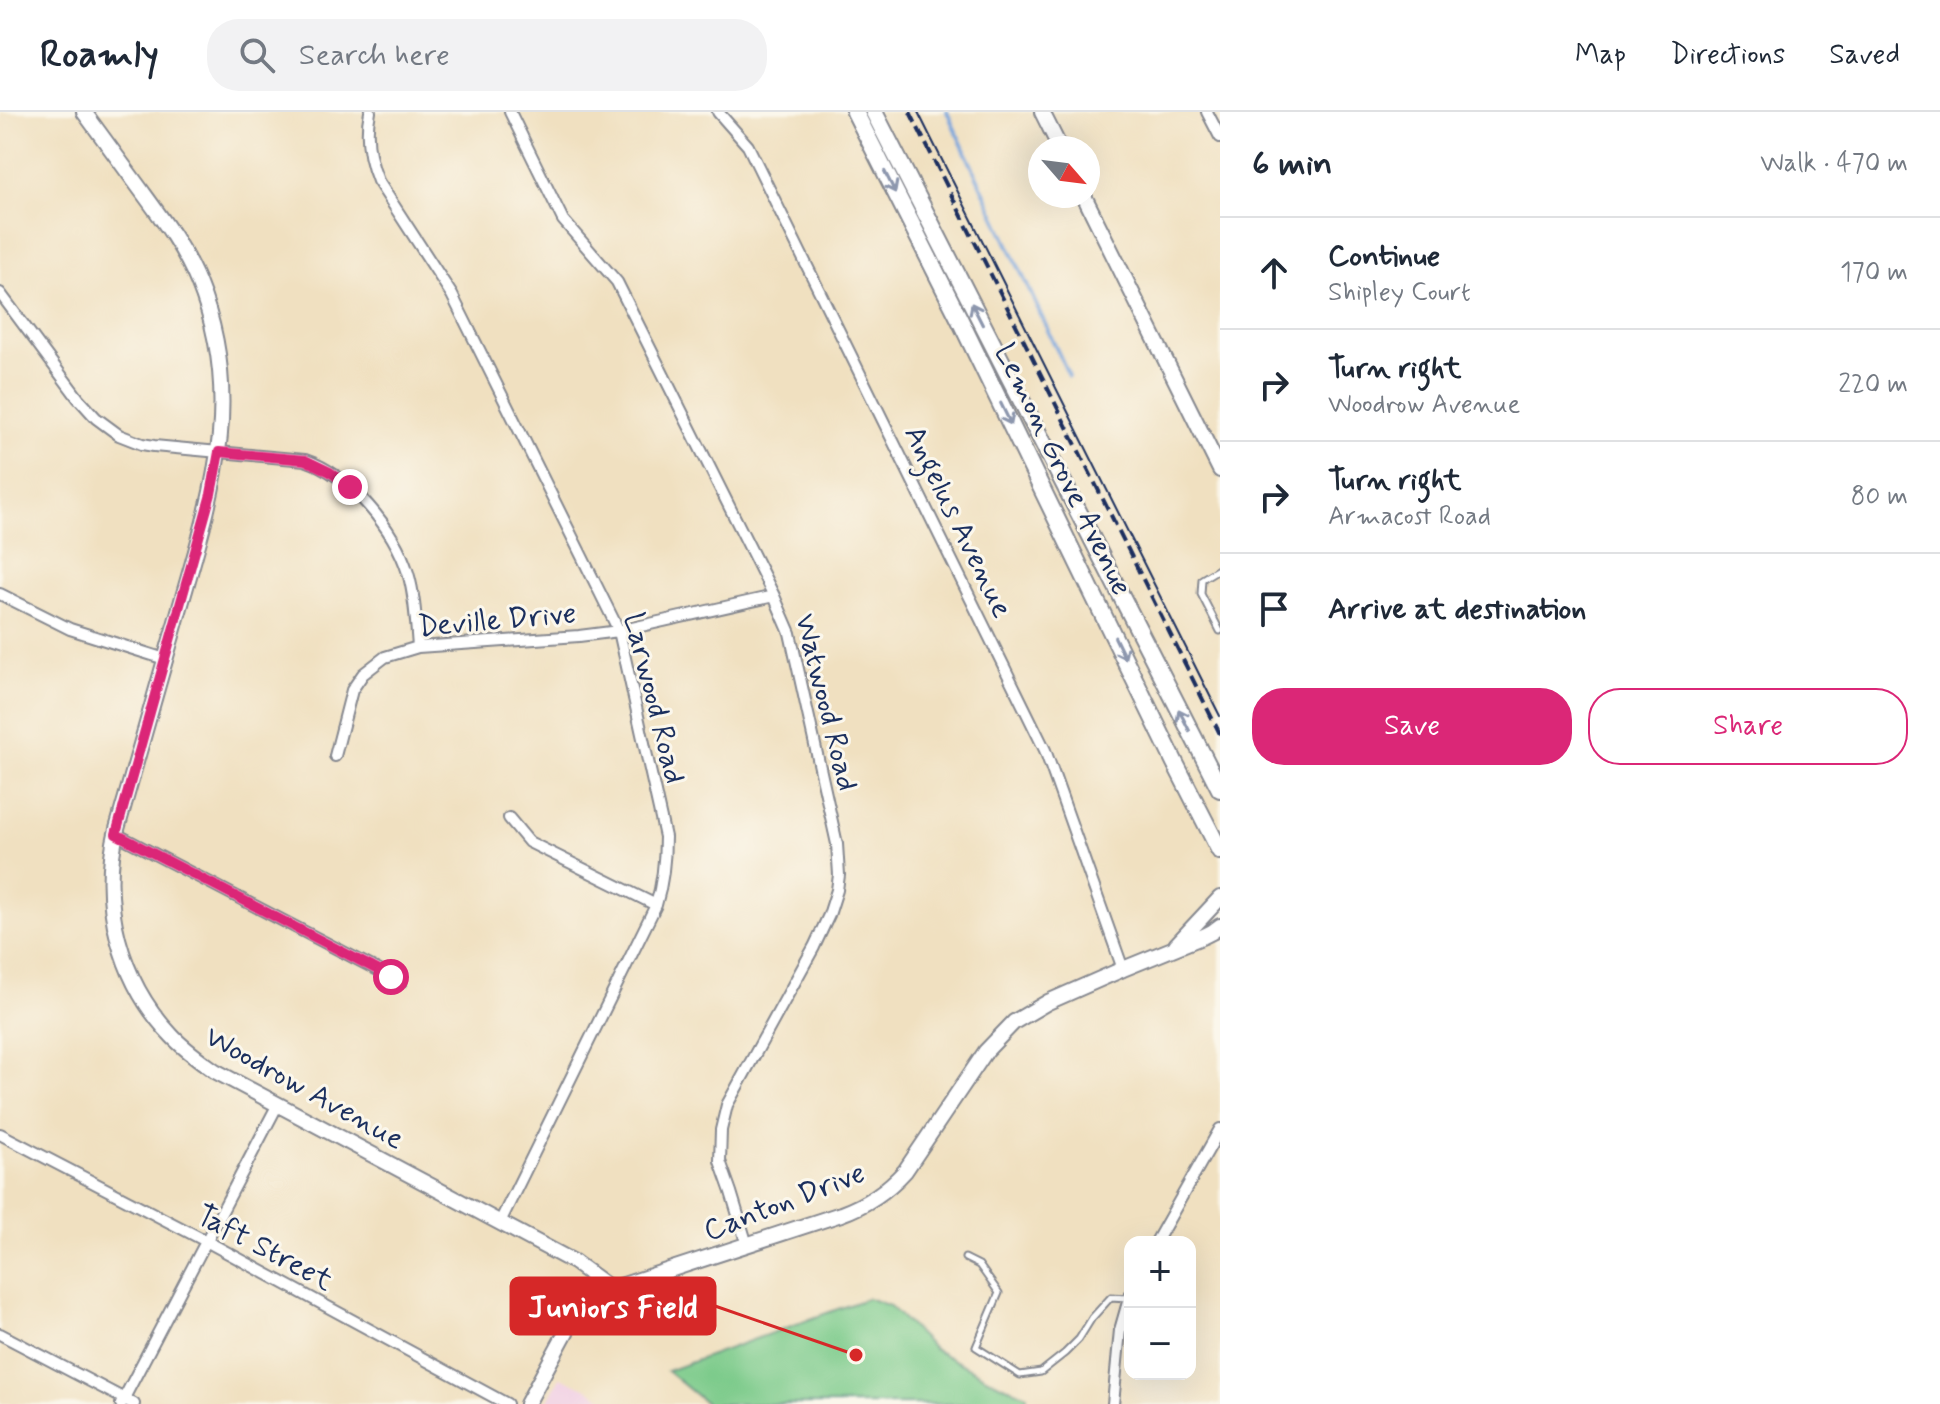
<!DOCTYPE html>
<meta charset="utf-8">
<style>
:root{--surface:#fff;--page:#f2f2f3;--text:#1f2937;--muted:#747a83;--line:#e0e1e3;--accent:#db2777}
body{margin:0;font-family:Mynerve,sans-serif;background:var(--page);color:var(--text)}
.controls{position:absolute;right:24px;bottom:24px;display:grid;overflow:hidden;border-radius:16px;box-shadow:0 8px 32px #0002}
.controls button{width:72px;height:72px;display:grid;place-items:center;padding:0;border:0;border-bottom:2px solid var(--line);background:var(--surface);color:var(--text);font:40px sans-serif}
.compass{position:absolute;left:1028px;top:24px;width:72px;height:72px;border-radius:50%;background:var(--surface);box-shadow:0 8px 32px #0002;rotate:118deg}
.stop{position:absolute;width:24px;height:24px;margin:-18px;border:6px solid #db2777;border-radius:50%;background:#fff}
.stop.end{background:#db2777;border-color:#fff;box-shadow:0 2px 8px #0008}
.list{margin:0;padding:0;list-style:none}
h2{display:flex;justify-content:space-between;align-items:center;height:104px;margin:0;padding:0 32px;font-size:34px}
h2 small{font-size:26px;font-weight:400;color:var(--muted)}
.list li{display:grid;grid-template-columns:52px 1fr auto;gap:24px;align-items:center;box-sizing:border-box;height:112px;padding:0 32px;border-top:2px solid var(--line)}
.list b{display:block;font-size:30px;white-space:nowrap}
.list p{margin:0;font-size:26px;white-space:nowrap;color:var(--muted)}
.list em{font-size:26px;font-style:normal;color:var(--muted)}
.actions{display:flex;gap:16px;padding:24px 32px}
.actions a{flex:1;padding:18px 0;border:2px solid var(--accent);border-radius:32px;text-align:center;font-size:28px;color:var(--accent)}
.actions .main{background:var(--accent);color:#fff}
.icon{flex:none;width:44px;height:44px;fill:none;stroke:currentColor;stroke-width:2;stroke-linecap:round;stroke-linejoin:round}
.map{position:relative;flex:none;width:1220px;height:1292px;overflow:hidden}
header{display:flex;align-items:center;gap:48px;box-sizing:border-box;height:112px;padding:0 40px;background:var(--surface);border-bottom:2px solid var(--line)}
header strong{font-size:38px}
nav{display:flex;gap:44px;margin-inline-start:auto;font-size:28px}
.search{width:560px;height:72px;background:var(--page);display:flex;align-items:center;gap:20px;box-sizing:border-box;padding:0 28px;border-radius:32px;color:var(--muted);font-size:30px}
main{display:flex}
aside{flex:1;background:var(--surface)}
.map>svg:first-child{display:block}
.built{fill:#f1d0e4}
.green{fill:#7dcb8b;stroke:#4c7d74;stroke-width:2}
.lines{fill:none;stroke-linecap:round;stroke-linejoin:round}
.stream{stroke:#71a0da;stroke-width:4}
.lane-casing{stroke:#86888f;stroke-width:9}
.street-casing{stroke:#86888f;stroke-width:14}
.secondary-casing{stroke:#86888f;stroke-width:18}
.primary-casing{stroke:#86888f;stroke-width:20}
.lane{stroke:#fff;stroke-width:5}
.street{stroke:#fff;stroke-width:10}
.secondary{stroke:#fff;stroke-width:14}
.primary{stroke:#fff;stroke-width:16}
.tram{stroke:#1b2f5e;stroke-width:2}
.rail{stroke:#1b2f5e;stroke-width:4;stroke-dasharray:12 6;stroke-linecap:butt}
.oneway{stroke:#8d97ae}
.route{stroke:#db2777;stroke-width:10}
.labels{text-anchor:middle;stroke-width:6;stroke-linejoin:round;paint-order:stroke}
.street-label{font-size:30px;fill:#1b2f5e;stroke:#fbf7ec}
.leader{fill:none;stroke:#d62828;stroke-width:3}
.callout-dot{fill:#d62828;stroke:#fbf7ec;stroke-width:3}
.callout{fill:#d62828;stroke:#d62828;stroke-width:3}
.callout-label{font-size:32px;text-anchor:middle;font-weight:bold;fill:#fff}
</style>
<header>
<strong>Roamly</strong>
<div class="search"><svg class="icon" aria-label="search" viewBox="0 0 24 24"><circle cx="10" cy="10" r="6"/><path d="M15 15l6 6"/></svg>Search here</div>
<nav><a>Map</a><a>Directions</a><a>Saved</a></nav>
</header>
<main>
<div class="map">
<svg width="1220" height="1292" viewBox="0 0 1220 1292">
<rect width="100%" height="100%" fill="#fbf7ec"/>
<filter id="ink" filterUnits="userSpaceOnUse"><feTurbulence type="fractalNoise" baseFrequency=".0125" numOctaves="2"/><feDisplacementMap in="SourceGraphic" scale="16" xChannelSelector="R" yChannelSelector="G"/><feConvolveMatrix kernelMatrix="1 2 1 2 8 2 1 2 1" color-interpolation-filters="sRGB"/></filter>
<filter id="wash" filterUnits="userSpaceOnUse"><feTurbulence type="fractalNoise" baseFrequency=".006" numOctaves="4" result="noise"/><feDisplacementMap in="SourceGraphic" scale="32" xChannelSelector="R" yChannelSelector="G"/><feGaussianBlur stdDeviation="1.8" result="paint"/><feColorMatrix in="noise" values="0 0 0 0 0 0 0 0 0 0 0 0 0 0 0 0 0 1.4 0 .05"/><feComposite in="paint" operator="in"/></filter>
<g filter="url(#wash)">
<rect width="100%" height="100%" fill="#f0e0c0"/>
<path class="built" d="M560,1265L587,1277L614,1292H546Z"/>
<path class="green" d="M868,1186L890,1194L935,1238L1001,1273L1027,1283L1026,1292H707L667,1259Z"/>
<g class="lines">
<path class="stream" d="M947,0L1069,264"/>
</g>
</g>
<g filter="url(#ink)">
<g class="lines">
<g class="lane-casing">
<path id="lane" d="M1220,456L1202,467L1201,482L1220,519
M965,1146L979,1153L999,1181L976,1235L1020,1263L1041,1260L1065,1241L1079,1227L1092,1206L1111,1185L1127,1186"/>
</g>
<g class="street-casing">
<path id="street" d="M370,0C365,23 369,47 378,69L452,183L619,519L665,725C665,749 663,770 656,793L500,1110
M510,0L563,108L617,170L774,484L790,521L837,732L839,763L837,778L829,803L814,835L727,993L721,1018L720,1049L731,1080L747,1133
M718,0L748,34L1045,638L1123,857
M1207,0L1220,25
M0,181L78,286L96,306L119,323L142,332L154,334L305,348C350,363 394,416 408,461C415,484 416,511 418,535
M0,482L70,517L165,547
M335,644L352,578L363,562L385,545L418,535L579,524L619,519L774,484
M509,706L529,730L656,793
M116,722L401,870
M0,1022L206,1129L507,1292
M1156,1130L1220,1017
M0,1222L134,1292
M121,1292L277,994
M1113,1292L1120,1218L1130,1183"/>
</g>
<g class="secondary-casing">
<path id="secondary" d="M84,0C103,26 122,52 141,78C163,108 184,136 198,170C248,291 208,395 175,513C155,581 136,649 117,717C99,790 120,870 172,924C185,938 200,948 215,959L574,1150L611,1177
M1042,0L1060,36
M1084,84L1220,358
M1176,833L1220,786
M527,1292L572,1209L584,1195L611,1177L841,1102C866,1093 887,1079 905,1059L986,939L1014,910L1048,890L1123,857L1204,824L1212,820L1220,814"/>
</g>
<g class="primary-casing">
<path id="primary" d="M855,0L958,204L1175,651L1220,739
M874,0L1220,677"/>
</g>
<use href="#lane" class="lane"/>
<use href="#street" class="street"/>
<use href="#secondary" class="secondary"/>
<use href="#primary" class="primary"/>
<path class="tram" d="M918,0L1220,604"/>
<path class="rail" d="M910,0L1220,622"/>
</g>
<defs><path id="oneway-shaft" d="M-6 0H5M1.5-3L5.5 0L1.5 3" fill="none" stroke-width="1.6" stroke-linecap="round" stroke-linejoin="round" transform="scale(2)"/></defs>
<g class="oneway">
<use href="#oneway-shaft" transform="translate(890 70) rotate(63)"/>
<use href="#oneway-shaft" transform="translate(977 202) rotate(-117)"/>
<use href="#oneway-shaft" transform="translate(1006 302) rotate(64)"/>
<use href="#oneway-shaft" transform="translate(1120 536) rotate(64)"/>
<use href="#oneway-shaft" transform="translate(1184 608) rotate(-117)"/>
</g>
</g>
<g class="lines" filter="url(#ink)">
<path class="route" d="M350,375L330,360L305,348L219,340L211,382L116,722L391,865"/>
</g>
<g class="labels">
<g class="street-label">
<text transform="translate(1064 357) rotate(64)" y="10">Lemon Grove Avenue</text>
<text transform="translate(959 409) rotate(64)" y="10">Angelus Avenue</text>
<text transform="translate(497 507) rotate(-5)" y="10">Deville Drive</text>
<text transform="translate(655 586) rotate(76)" y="10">Larwood Road</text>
<text transform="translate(827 590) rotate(76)" y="10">Watwood Road</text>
<text transform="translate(305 975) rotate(29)" y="10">Woodrow Avenue</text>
<text transform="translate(784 1089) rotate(-21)" y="10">Canton Drive</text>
<text transform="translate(265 1135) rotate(28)" y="10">Taft Street</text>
</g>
</g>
<path class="leader" d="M856 1243L715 1194"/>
<circle class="callout-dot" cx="856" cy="1243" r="8"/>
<rect class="callout" x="511" y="1166" width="204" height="56" rx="8"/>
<g class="callout-label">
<text x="613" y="1205">Juniors Field</text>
</g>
</svg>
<div class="controls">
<button>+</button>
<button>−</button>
</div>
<svg class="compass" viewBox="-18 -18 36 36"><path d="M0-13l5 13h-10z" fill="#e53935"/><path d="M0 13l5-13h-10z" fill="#747a83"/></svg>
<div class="stop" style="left:391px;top:865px"></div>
<div class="stop end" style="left:350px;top:375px"></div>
</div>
<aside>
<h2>6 min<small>Walk · 470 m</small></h2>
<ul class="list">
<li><svg class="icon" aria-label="ahead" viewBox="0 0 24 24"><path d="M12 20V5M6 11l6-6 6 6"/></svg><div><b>Continue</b><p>Shipley Court</p></div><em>170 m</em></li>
<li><svg class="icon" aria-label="right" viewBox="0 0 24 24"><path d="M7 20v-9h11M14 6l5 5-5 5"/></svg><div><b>Turn right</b><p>Woodrow Avenue</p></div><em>220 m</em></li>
<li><svg class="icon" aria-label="right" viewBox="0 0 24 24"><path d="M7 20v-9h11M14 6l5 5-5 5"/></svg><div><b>Turn right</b><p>Armacost Road</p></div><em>80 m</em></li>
<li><svg class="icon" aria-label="arrive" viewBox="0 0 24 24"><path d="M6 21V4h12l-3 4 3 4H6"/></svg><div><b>Arrive at destination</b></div></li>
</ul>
<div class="actions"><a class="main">Save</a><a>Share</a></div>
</aside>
</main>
